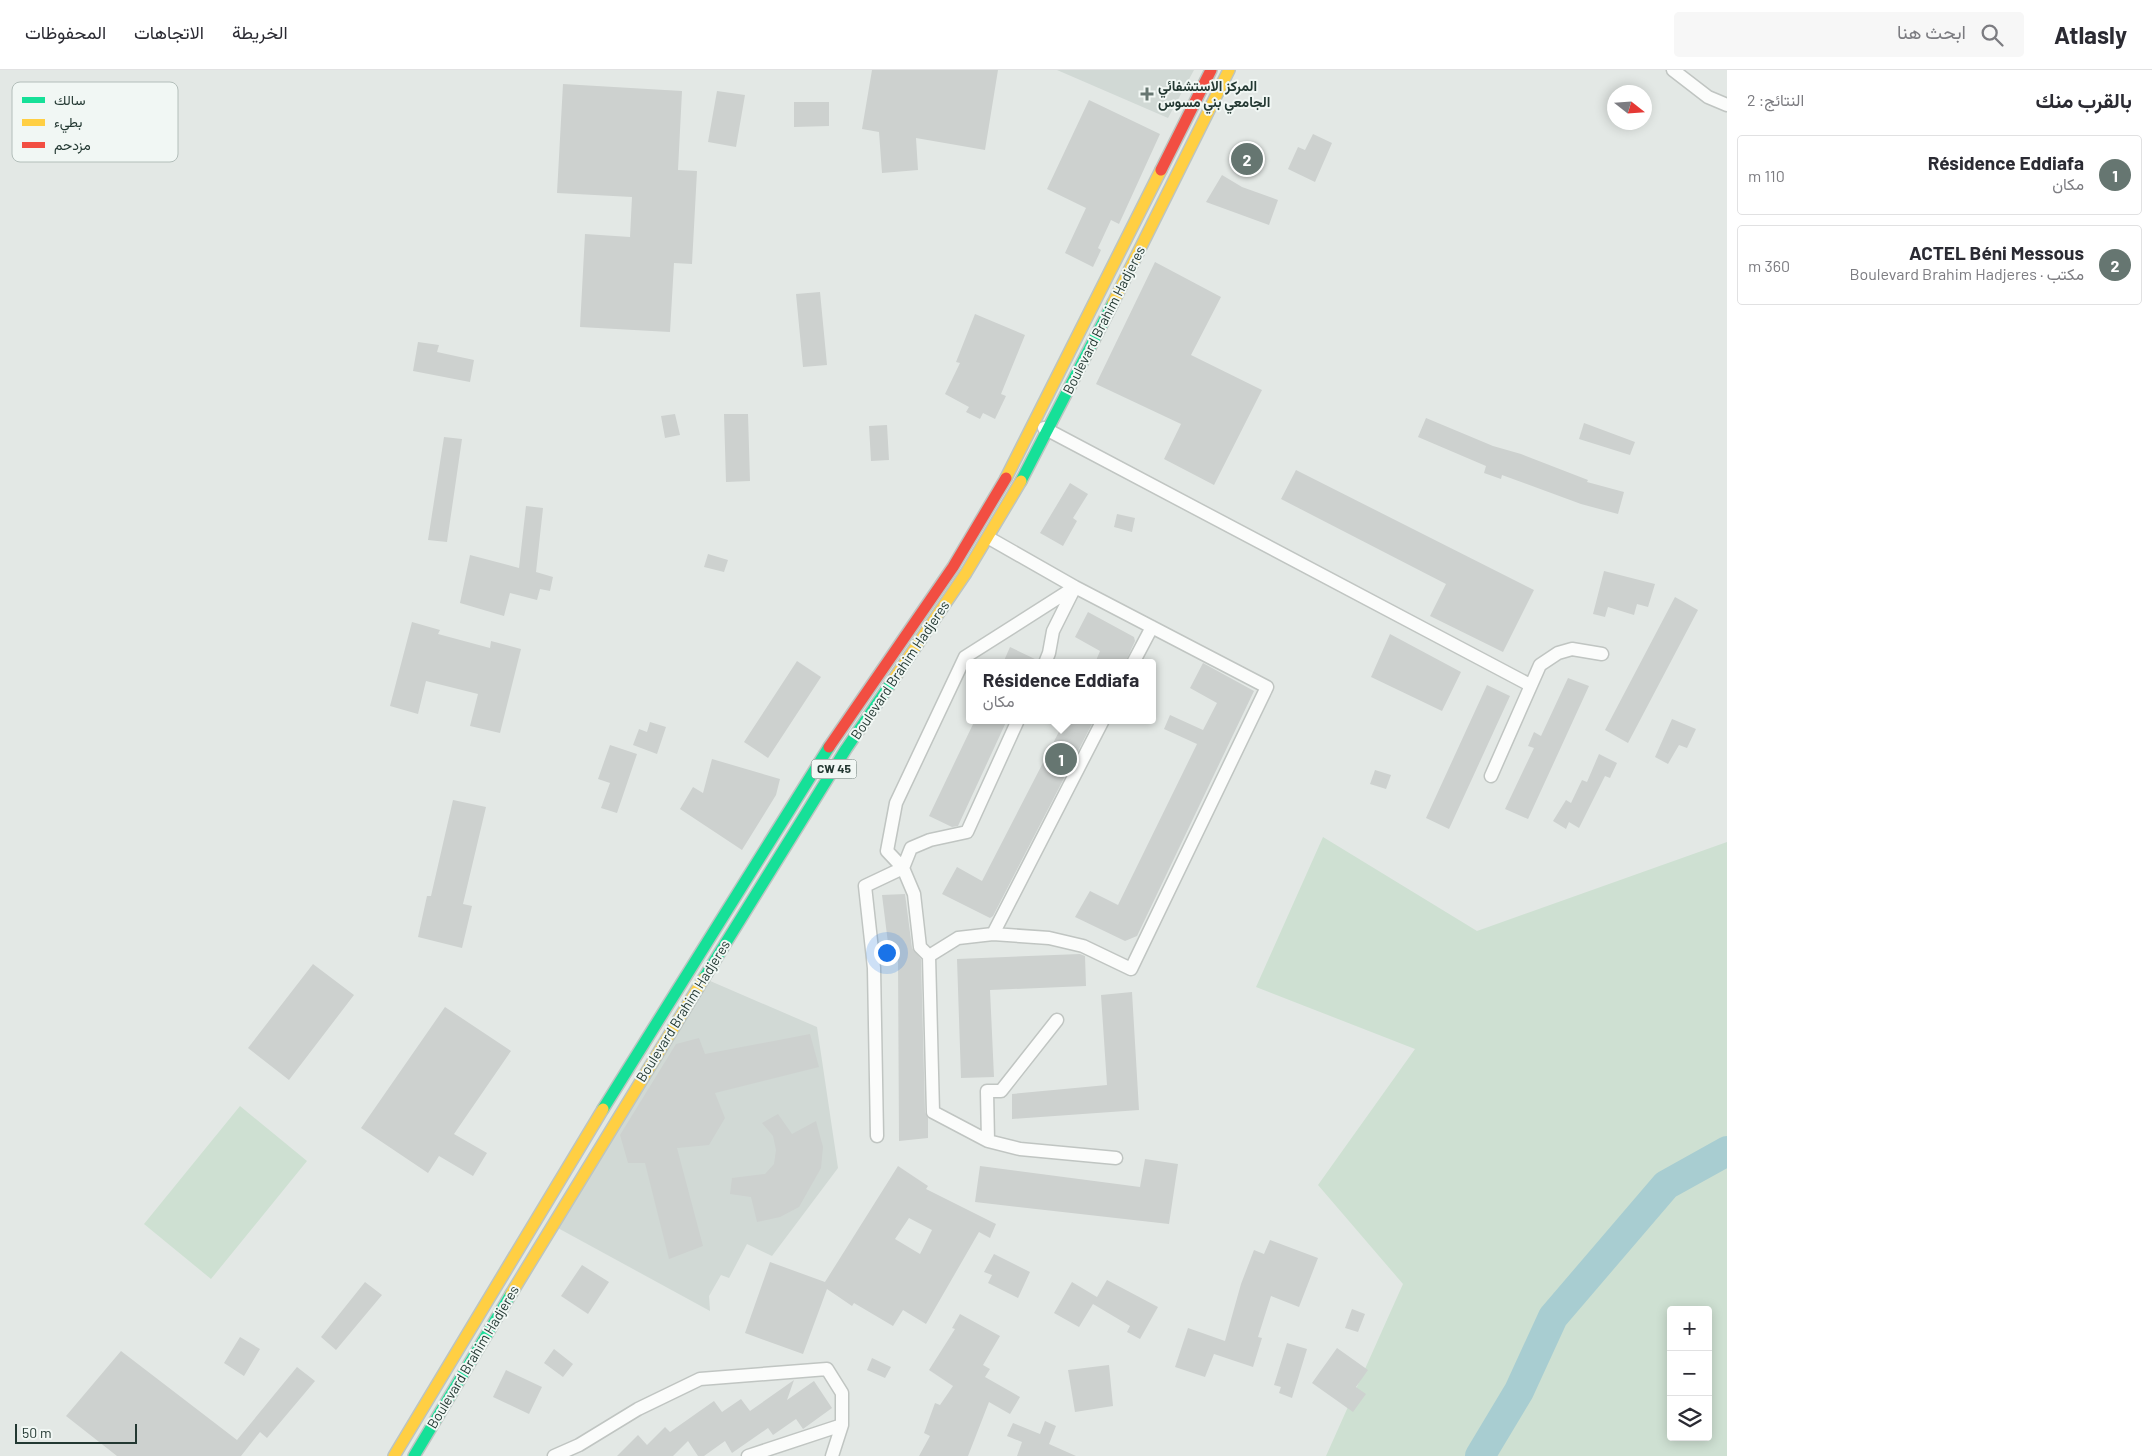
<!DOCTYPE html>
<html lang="ar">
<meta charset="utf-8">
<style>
:root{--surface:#fff;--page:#f7f7f7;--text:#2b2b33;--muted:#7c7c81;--line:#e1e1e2;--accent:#667671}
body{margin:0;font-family:Barlow,Vazirmatn,sans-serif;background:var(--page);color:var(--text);direction:rtl}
.controls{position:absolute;right:15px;bottom:15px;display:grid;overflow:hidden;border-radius:5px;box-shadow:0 2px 12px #0003}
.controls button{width:45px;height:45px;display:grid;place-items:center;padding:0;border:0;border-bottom:1px solid var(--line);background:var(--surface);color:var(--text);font:25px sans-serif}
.compass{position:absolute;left:1607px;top:15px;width:45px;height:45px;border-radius:50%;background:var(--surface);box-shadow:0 2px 12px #0003;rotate:107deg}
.scale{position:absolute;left:15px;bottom:12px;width:122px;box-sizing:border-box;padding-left:5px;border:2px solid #233832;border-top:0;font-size:14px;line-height:18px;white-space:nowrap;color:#233832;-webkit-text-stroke:4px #f1f7f4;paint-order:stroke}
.you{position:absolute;left:886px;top:882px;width:18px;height:18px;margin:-12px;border:4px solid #fff;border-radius:50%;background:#1a73e8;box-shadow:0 0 0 8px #1a73e833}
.badge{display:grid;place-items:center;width:32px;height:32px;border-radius:50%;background:var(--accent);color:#fff;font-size:16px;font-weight:700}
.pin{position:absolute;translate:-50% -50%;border:2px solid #fff;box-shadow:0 1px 5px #0006}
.popup{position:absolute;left:966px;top:589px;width:190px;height:65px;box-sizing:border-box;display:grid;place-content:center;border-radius:5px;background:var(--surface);filter:drop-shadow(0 1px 4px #0005);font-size:16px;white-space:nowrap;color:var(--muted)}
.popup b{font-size:19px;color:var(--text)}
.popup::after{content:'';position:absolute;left:50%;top:100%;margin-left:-10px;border:10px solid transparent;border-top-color:var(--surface)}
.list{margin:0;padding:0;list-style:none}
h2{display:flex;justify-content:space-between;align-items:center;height:65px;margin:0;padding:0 20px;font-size:21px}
h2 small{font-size:16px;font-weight:400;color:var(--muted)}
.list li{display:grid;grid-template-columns:32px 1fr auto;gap:15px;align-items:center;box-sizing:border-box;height:80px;margin:0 10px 10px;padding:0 10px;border:1px solid var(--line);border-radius:5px}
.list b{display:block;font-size:19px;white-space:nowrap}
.list p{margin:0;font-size:16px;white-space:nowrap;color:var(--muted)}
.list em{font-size:16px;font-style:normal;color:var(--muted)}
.icon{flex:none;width:28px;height:28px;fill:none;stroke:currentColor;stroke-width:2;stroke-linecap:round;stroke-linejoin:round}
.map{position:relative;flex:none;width:1727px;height:1386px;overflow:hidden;direction:ltr}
header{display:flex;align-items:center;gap:30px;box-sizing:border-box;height:70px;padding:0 25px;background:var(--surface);border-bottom:1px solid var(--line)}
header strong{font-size:24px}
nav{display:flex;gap:28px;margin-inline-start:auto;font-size:18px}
.search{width:350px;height:45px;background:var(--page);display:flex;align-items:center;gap:12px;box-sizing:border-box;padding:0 18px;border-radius:5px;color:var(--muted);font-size:19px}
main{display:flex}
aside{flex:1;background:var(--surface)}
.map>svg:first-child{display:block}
.built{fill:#d1d9d5}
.green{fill:#cee0d2;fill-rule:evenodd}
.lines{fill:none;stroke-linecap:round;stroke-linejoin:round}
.river{stroke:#a8cdd1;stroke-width:30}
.building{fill:#cdd1cf;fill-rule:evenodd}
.street-casing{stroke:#c0c5c2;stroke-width:15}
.fast-casing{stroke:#bcc4c1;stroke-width:14}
.slow-casing{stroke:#bcc4c1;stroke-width:14}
.jam-casing{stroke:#bcc4c1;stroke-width:14}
.street{stroke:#fbfcfb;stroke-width:12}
.fast{stroke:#16e098;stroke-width:11}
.slow{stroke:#ffcf43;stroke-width:11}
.jam{stroke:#f24e42;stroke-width:11}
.poi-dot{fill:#667671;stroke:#f1f7f4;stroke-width:2}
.labels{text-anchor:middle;stroke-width:4;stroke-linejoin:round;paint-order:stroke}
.shield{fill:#f1f7f4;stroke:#61716c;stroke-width:1}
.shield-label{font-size:12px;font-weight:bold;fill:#233832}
.poi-label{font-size:14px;font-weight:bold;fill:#233832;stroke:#f1f7f4;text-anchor:start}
.street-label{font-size:14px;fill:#233832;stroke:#f1f7f4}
.key{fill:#f1f7f4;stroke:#b3beba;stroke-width:1}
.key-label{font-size:14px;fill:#233832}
</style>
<header>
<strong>Atlasly</strong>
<div class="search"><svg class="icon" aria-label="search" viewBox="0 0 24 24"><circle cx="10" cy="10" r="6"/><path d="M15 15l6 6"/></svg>ابحث هنا</div>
<nav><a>الخريطة</a><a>الاتجاهات</a><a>المحفوظات</a></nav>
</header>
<main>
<aside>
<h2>بالقرب منك<small>النتائج: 2</small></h2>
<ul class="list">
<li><span class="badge">1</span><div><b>Résidence Eddiafa</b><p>مكان</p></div><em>110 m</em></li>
<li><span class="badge">2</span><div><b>ACTEL Béni Messous</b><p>مكتب · Boulevard Brahim Hadjeres</p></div><em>360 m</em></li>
</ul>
</aside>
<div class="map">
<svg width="1727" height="1386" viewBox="0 0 1727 1386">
<rect width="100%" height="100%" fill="#e3e8e5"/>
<path class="built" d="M1057,0H1194L1168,48Z
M701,907L817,957L838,1098L772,1186L747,1174L729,1208L721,1205L709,1226L710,1241L556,1157Z"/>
<path class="green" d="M1323,767L1477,861L1727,772V1386H1326L1403,1214L1318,1115L1415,979L1256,917ZM1671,1240H1708V1367H1671Z
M240,1036L307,1091L211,1209L144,1154Z"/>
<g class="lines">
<path class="river" d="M1480,1386L1519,1321L1553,1247L1666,1115L1727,1081"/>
</g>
<path class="building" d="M872,0H998L985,80L916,68L918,100L882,103L879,62L862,59Z
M563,14L682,21L678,100L697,101L692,194L674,193L670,262L580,257L585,164L630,167L632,127L557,123Z
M717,21L745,25L736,77L708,72Z
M1089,30L1160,64L1119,154L1111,150L1098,178L1101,180L1093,197L1065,183L1086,138L1047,119Z
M794,32H829V56L794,57Z
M1313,64L1332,73L1315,112L1288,99L1298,77L1305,80Z
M1222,105L1242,117L1278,130L1269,155L1206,132Z
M1155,192L1221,227L1191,285L1262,320L1214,415L1164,389L1181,354L1096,314Z
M820,222L827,295L803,297L796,224Z
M975,244L1025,265L1001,324L1006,326L995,349L983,343L980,349L966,342L969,337L945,324L960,293L956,292Z
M418,272L439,275L437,282L474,290L470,312L413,301Z
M675,344L680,365L665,368L661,346Z
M724,344H748L750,411L726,412Z
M1426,348L1493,376L1521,384L1588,410L1587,412L1624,422L1618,444L1581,434L1502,405L1501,409L1484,403L1486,396L1418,367Z
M1584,353L1635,372L1630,385L1579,369Z
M887,355L889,390L871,391L869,356Z
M444,367L462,369L447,472L428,470Z
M1296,400L1534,520L1503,582L1430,546L1446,514L1281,429Z
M1070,413L1088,424L1073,448L1077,451L1063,476L1040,463Z
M526,436L543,438L536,502L553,507L550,521L540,519L537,530L510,523L504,546L460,533L470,485L519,498Z
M1117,444L1135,448L1132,462L1114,457Z
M708,484L728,490L724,502L704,497Z
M1604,501L1655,514L1648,537L1637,534L1634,545L1608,537L1605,547L1593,544Z
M1675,527L1698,540L1628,673L1605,660Z
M1088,542L1134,567L1135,571L1125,593H1095L1100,581L1075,567Z
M412,552L440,560L438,564L490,578L491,571L521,579L500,663L470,656L478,624L426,611L418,644L390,636Z
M1390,564L1461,602L1442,641L1371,607Z
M1010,577L1037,590V593H1003Z
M797,591L821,607L768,688L744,672Z
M1203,593L1254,621L1137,866L1125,871L1075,847L1090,821L1118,835L1197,674L1164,659L1170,645L1203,660L1217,633L1190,618Z
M1568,608L1589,616L1528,749L1505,739L1534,678L1528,676L1534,662L1541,666Z
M1487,615L1510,626L1449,759L1426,748Z
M1672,649L1696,659L1687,678L1679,675L1668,694L1655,687Z
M975,650H1007L958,756L952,757L929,746Z
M1065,650H1094L993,846L990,848L942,824L957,797L982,811Z
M650,652L666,657L657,684L633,675L639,659L647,662Z
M610,675L637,684L617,743L601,738L610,713L598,709Z
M1599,684L1617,693L1610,708L1605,706L1579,758L1569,752L1566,759L1553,751L1566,730L1571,733L1582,710L1587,712Z
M712,689L780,709L776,725L742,780L680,739L693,717L703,723Z
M1375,700L1391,705L1386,719L1370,714Z
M453,730L486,737L463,834L472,836L462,878L418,867L427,826H431Z
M905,824L912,878L921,889L925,1042L928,1048V1068L899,1071L898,889H890L882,825Z
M1080,884L1085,886L1086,916L990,920L994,1007L961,1008L957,889Z
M313,894L354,925L289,1010L248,978Z
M1132,922L1139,1040L1012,1049V1024L1107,1015L1101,925Z
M445,937L511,981L454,1064L487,1083L473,1106L439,1086L428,1103L361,1058Z
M810,964L819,997L715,1023L725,1048L709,1075L677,1078L703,1176L669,1189L645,1093H628L620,1065L676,974L699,968L705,984Z
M778,1044L792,1064L816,1051L823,1077L821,1098L799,1137L780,1147L757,1152L751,1127L730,1124L732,1108L765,1104L774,1094L776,1080L773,1066L762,1053Z
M1145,1089L1178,1094L1169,1154L975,1132L980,1096L1140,1117Z
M898,1096L928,1116L926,1119L996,1154L990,1168L979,1162L926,1254L903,1240L893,1256L854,1233L852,1236L827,1219L803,1284L745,1263L770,1192L825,1212ZM909,1148L932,1160L920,1184L895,1169Z
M1270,1170L1318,1188L1299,1237L1271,1226L1258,1267L1262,1268L1253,1297L1214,1284L1205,1307L1175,1297L1188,1258L1225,1271L1241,1214L1254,1180L1264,1184Z
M994,1184L1030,1202L1018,1228L988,1213L992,1205L984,1202Z
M582,1195L609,1212L588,1244L561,1226Z
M1107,1210L1158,1237L1140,1269L1127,1262L1130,1256L1093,1234L1079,1257L1054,1243L1072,1212L1097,1227Z
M365,1212L382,1225L336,1280L321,1267Z
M1352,1239L1365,1244L1358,1262L1345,1258Z
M960,1244L1000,1266L983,1295L990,1299L985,1307L1020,1327L1010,1344L989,1332L968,1386H919L930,1366L924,1363L935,1333L940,1335L953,1316L929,1300L955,1259L952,1258Z
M240,1267L260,1279L244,1306L224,1293Z
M1287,1273L1307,1279L1292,1328L1279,1323L1281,1317L1274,1315Z
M1337,1278L1368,1300L1356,1317L1366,1324L1353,1342L1312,1313Z
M554,1279L573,1294L563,1307L544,1293Z
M121,1281L237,1370L297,1297L315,1311L267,1368L260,1362L241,1386H117L66,1346Z
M872,1288L891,1297L885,1308L867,1300Z
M1109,1295L1113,1336L1075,1342L1068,1300Z
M506,1300L542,1317L529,1344L493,1327Z
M794,1310L787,1330L814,1311L832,1338L803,1359L796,1349L773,1365L768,1358L732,1383L725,1371L704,1386H698L688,1371L673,1386H617L638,1365L647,1375L665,1357L670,1362L714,1331L722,1342L741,1329L750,1341Z
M1045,1351L1056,1356L1049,1374L1076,1386H1017L1022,1372L1007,1366L1013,1353L1040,1364Z"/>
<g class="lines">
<g class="street-casing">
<path id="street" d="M1673,0L1708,27L1727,35
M1044,358L1530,615
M989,468L1075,517L1267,617L1131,899L1083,876L1049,868L993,864L958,868L929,886L933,1042L988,1071L1020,1079L1116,1088
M1045,593L1049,583L1053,561L1075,517
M1133,593L1152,557
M1491,706L1540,595L1558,583L1572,579L1602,584
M993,864L1103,650
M929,886L920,877L914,824L903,798L911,778L930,770L967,762L1018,650
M877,1066L874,898L865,816L903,798L887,781L896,733L965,587L1075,517
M988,1071L987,1021H1001L1057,950
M554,1386L579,1375L638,1339L700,1309L827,1299L842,1323V1355L832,1386
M748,1386L842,1355"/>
</g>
<g class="fast-casing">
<path id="fast" d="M1021,411L1113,233
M704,908L846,679L893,610
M603,1039L829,677
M414,1386L511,1224"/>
</g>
<g class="slow-casing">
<path id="slow" d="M1113,233L1229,0
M1006,408L1161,100
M893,610L966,503L1021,411
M511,1224L704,908
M394,1386L603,1039"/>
</g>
<g class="jam-casing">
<path id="jam" d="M1161,100L1211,0
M829,677L953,497L1006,408"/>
</g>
<use href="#street" class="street"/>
<use href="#fast" class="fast"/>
<use href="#slow" class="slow"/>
<use href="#jam" class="jam"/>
</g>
<path class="poi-dot" d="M1144.5 16.5h5v5h5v5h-5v5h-5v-5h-5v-5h5z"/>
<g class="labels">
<rect class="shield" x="811.5" y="689.5" width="45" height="19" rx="4"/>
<g class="shield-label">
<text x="834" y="703">CW 45</text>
</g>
<g class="poi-label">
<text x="1158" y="21">المركز الاستشفائي<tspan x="1158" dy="16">الجامعي بني مسوس</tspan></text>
</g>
<g class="street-label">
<text transform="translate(1104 250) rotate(-63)" y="5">Boulevard Brahim Hadjeres</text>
<text transform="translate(900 600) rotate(-56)" y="5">Boulevard Brahim Hadjeres</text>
<text transform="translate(683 941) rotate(-58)" y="5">Boulevard Brahim Hadjeres</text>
<text transform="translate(473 1287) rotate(-59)" y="5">Boulevard Brahim Hadjeres</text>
</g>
</g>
<rect x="12" y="12" width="166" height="80" rx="8" class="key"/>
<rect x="22" y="27" width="23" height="6" fill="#16e098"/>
<rect x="22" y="49" width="23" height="7" fill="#ffcf43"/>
<rect x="22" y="72" width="23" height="6" fill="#f24e42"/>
<g class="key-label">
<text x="54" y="35">سالك</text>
<text x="54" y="57">بطيء</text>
<text x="54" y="80">مزدحم</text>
</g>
</svg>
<div class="controls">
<button>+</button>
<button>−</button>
<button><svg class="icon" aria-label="layers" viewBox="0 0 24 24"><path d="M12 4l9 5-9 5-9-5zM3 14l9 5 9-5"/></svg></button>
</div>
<svg class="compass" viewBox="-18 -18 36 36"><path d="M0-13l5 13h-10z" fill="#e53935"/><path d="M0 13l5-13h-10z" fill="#7c7c81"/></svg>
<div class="scale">50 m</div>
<div class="you"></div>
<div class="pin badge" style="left:1061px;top:689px">1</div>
<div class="popup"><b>Résidence Eddiafa</b>مكان</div>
<div class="pin badge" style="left:1247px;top:89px">2</div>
</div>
</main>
